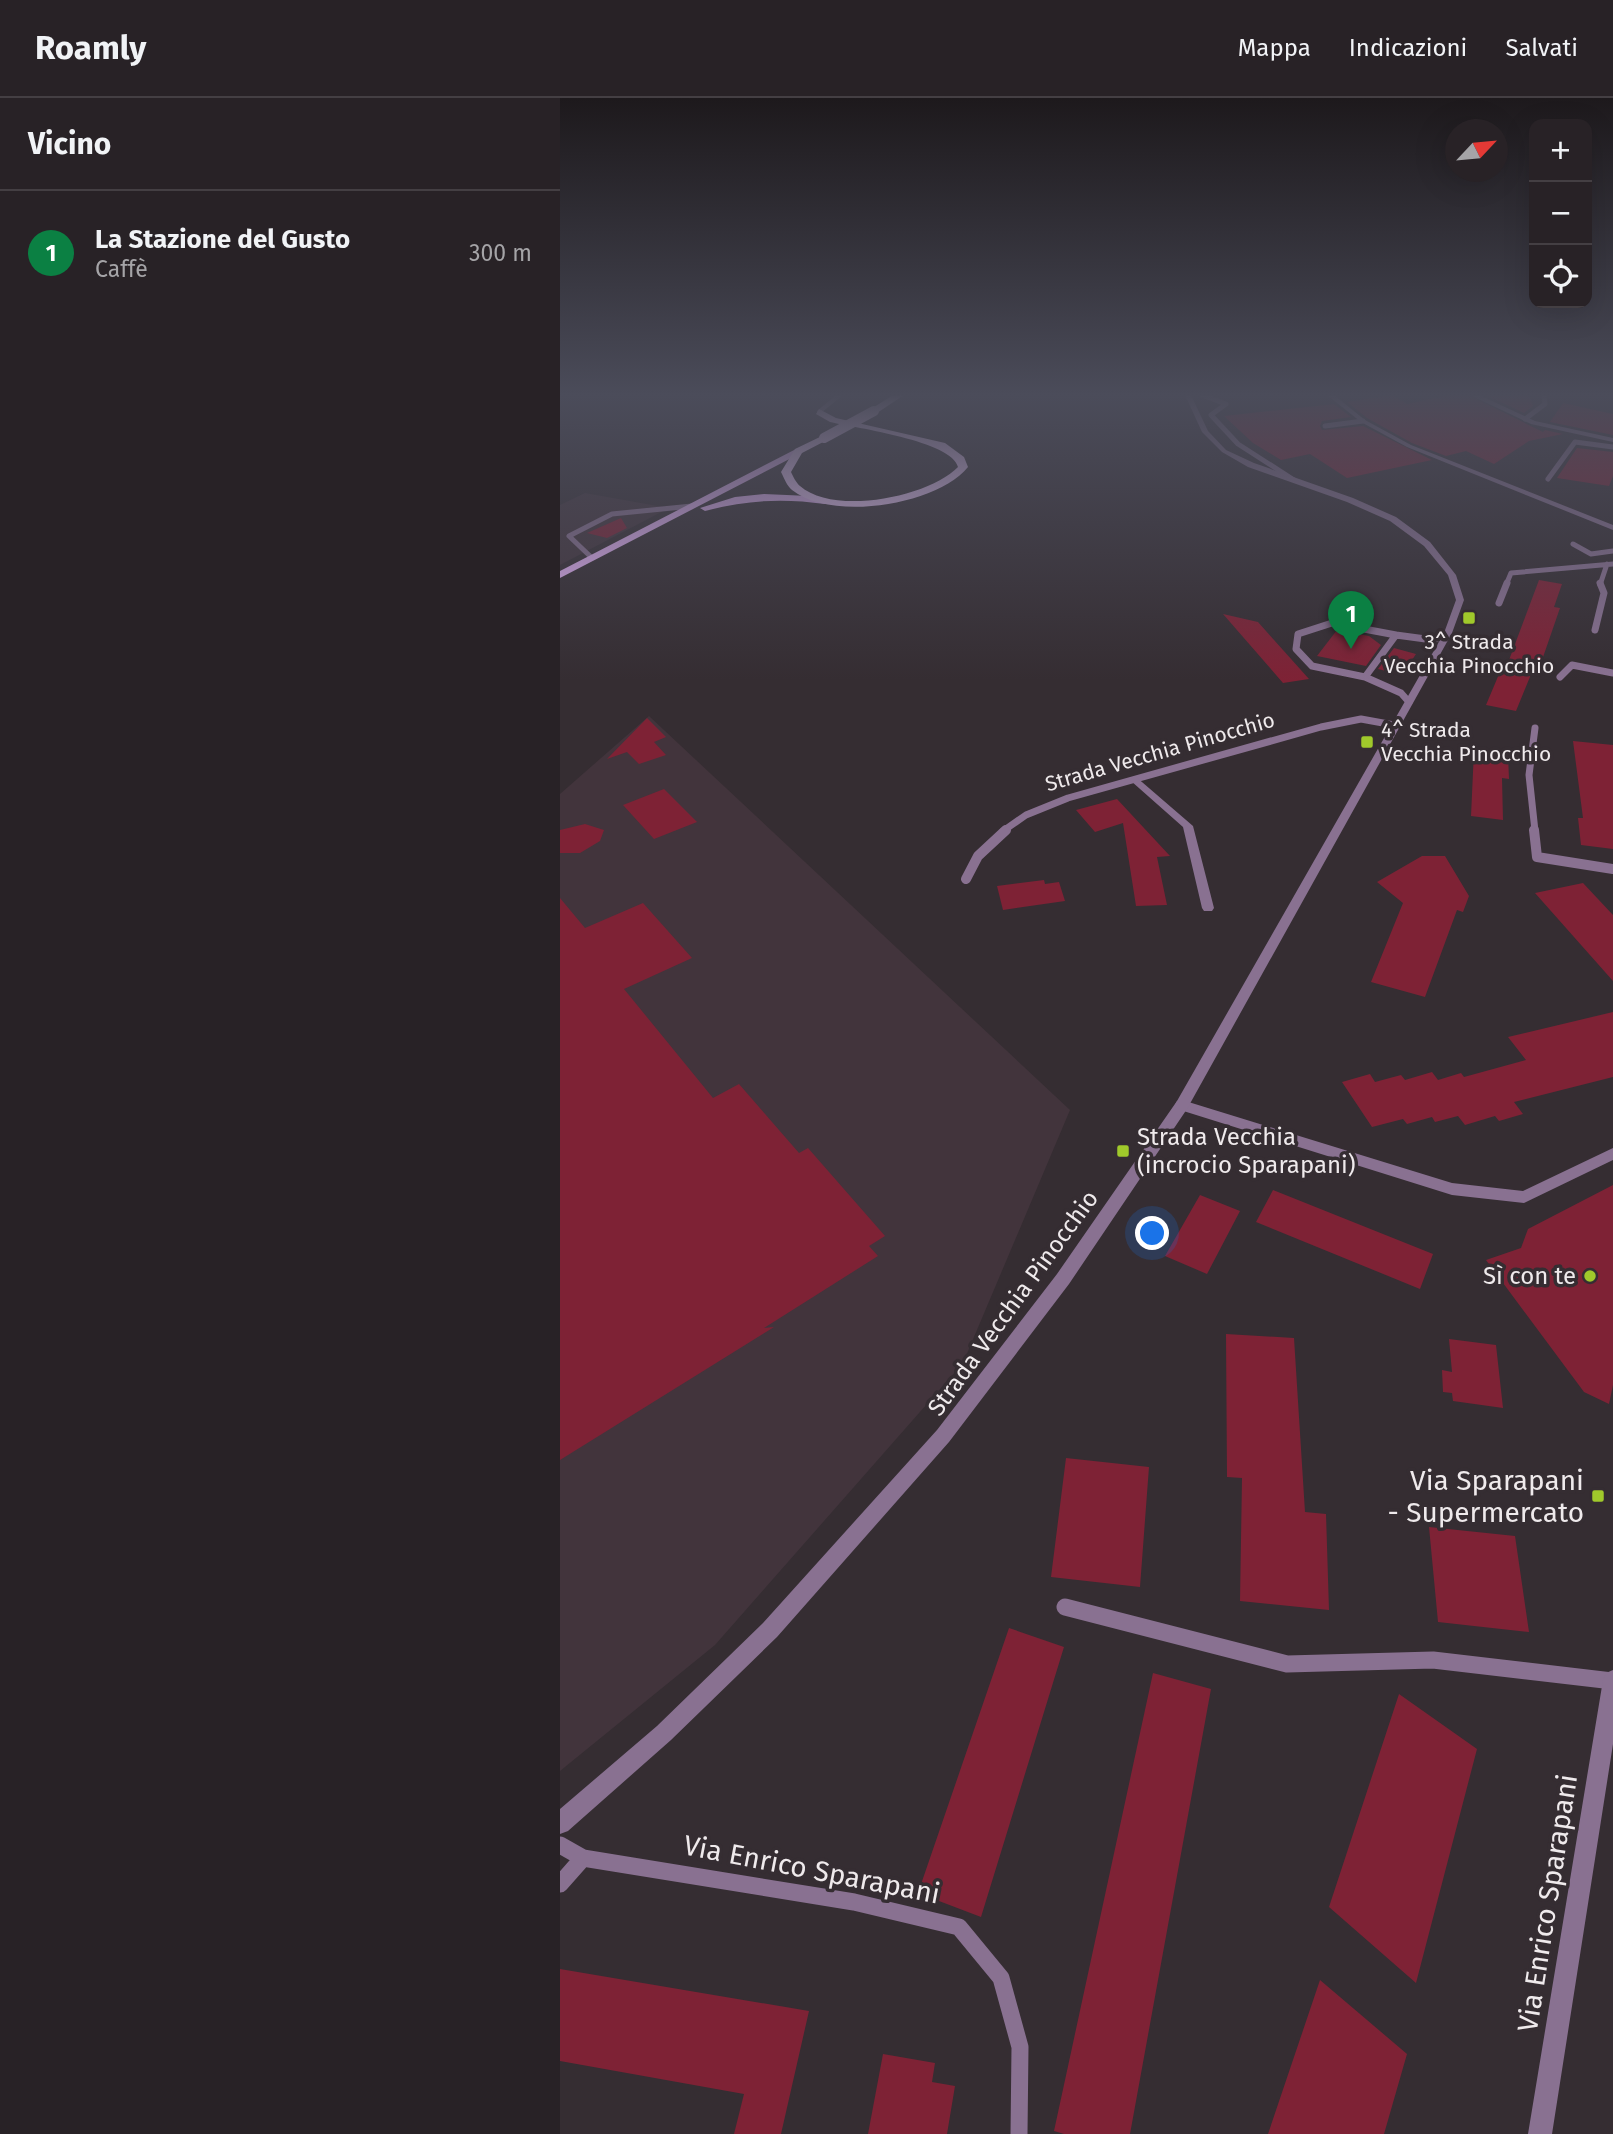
<!DOCTYPE html>
<html lang="it">
<meta charset="utf-8">
<style>
:root{--surface:#282226;--page:#342f32;--text:#f1f3f6;--muted:#a5a4a7;--line:#443f43;--accent:#0b8043}
body{margin:0;font-family:"Fira Sans",sans-serif;background:var(--page);color:var(--text)}
.controls{position:absolute;right:21px;top:21px;display:grid;overflow:hidden;border-radius:14px;box-shadow:0 7px 28px #0002}
.controls button{width:63px;height:63px;display:grid;place-items:center;padding:0;border:0;border-bottom:2px solid var(--line);background:var(--surface);color:var(--text);font:35px sans-serif}
.compass{position:absolute;left:885px;top:21px;width:63px;height:63px;border-radius:50%;background:var(--surface);box-shadow:0 7px 28px #0002;rotate:64deg}
.you{position:absolute;left:593px;top:1136px;width:24px;height:24px;margin:-18px;border:5px solid #fff;border-radius:50%;background:#1a73e8;box-shadow:0 0 0 10px #1a73e833}
.badge{display:grid;place-items:center;width:46px;height:46px;border-radius:50%;background:var(--accent);color:#fff;font-size:23px;font-weight:700}
.pin{position:absolute;translate:-50% -58px;filter:drop-shadow(0 2px 4px #0008)}
.pin::after{content:'';position:absolute;top:37px;width:24px;height:21px;background:inherit;clip-path:polygon(0 0,100% 0,50% 100%)}
.list{margin:0;padding:0;list-style:none}
h2{display:flex;justify-content:space-between;align-items:center;height:91px;margin:0;padding:0 28px;font-size:30px}
h2 small{font-size:23px;font-weight:400;color:var(--muted)}
.list li{display:grid;grid-template-columns:46px 1fr auto;gap:21px;align-items:center;box-sizing:border-box;height:126px;padding:0 28px;border-top:2px solid var(--line)}
.list b{display:block;font-size:26px;white-space:nowrap}
.list p{margin:0;font-size:23px;white-space:nowrap;color:var(--muted)}
.list em{font-size:23px;font-style:normal;color:var(--muted)}
.icon{flex:none;width:38px;height:38px;fill:none;stroke:currentColor;stroke-width:2;stroke-linecap:round;stroke-linejoin:round}
.map{position:relative;flex:none;width:1053px;height:2036px;overflow:hidden}
header{display:flex;align-items:center;gap:42px;box-sizing:border-box;height:98px;padding:0 35px;background:var(--surface);border-bottom:2px solid var(--line)}
header strong{font-size:33px}
nav{display:flex;gap:38px;margin-inline-start:auto;font-size:24px}
main{display:flex}
aside{flex:1;background:var(--surface)}
.map>svg:first-child{display:block}
.built{fill:#42343c}
.building{fill:#7e2235}
.lines{fill:none;stroke-linecap:round;stroke-linejoin:round}
.service-far3{stroke:#897191;stroke-width:5}
.service-far2{stroke:#897191;stroke-width:7}
.service-far1{stroke:#897191;stroke-width:10}
.service{stroke:#897191;stroke-width:17}
.minor{fill:#897191;fill-rule:evenodd}
.tertiary{fill:#897191;fill-rule:evenodd}
.primary{fill:#e2b0f3;fill-rule:evenodd}
.trunk{fill:#eac4f6;fill-rule:evenodd}
.trunk-bridge{stroke:#eac4f6;stroke-width:10}
.poi-dot{fill:#a0c92b;stroke:#352d32;stroke-width:2.5}
.labels{text-anchor:middle;stroke-width:7;stroke-linejoin:round;paint-order:stroke}
.far-poi-label{font-size:21px;fill:#efeaec;stroke:#352d32}
.far-street-label{font-size:21px;fill:#efeaec;stroke:#352d32}
.poi-label{font-size:24px;fill:#efeaec;stroke:#352d32;text-anchor:start}
.street-label{font-size:24px;fill:#efeaec;stroke:#352d32}
.near-poi-label{font-size:28px;fill:#efeaec;stroke:#352d32;text-anchor:end}
.near-street-label{font-size:28px;fill:#efeaec;stroke:#352d32}
</style>
<header>
<strong>Roamly</strong>
<nav><a>Mappa</a><a>Indicazioni</a><a>Salvati</a></nav>
</header>
<main>
<aside>
<h2>Vicino<small></small></h2>
<ul class="list">
<li><span class="badge">1</span><div><b>La Stazione del Gusto</b><p>Caffè</p></div><em>300 m</em></li>
</ul>
</aside>
<div class="map">
<svg width="1053" height="2036" viewBox="0 0 1053 2036">
<rect width="100%" height="100%" fill="#352d32"/>
<path class="built" d="M25,395L109,410L0,467V407Z
M89,618L510,1012L403,1265L155,1547L0,1673V696Z"/>
<path class="building" d="M832,297L847,306L889,297H908L983,334L985,332L1003,336L969,343L934,366L906,353L886,358L852,345L807,320L787,304Z
M926,297H969L973,308L964,315Z
M1003,305L1053,316V337L990,324Z
M774,306L791,319L762,323L760,328L762,332L803,328L872,362L787,380L750,356L721,362L693,345L664,318Z
M1017,350L1053,354V378L1049,388L997,380Z
M61,420L67,430L47,440L27,435Z
M979,482L1002,486L994,509L1000,510L981,565L976,564L956,613L926,607L942,569L946,570Z
M663,516L698,524L749,581L723,585Z
M777,532L809,538L821,547L806,568L757,558Z
M834,550L856,556L842,577L818,571Z
M87,620L106,639L94,644L106,657L79,666L67,654L47,661Z
M1013,643L1053,647V751L1021,747L1018,720H1023Z
M914,652L948,656L949,681L942,680L943,722L911,718Z
M104,691L137,724L94,741L63,707Z
M557,701L610,758L597,759L607,807L576,808L563,725L535,734L516,712Z
M25,726L44,732L40,743L20,755H0V732Z
M862,758H885L909,798L903,814L897,812L865,899L811,884L843,805L817,784Z
M484,782L485,786L499,784L505,803L443,812L437,788Z
M1023,785L1053,817V883L975,795Z
M0,800L25,830L83,805L132,860L64,891L153,1000L179,986L239,1055L248,1050L325,1138L309,1148L318,1158L204,1230L214,1229L0,1362Z
M1053,914V979L954,1004L963,1016L939,1023L935,1018L905,1027L898,1018L875,1024L872,1019L847,1026L843,1021L812,1029L782,984L810,976L815,984L841,977L845,982L872,974L878,982L901,975L904,979L966,962L948,939Z
M1053,1087V1287L1049,1306L1024,1294L926,1162L961,1150L968,1131Z
M713,1092L873,1156L860,1191L696,1124Z
M640,1097L680,1113L647,1176L605,1158Z
M666,1236L734,1240L745,1414L766,1416L769,1512L680,1503L682,1380L667,1379Z
M889,1241L936,1247L943,1310L893,1303L892,1295L883,1294L882,1272L892,1274Z
M506,1360L589,1369L580,1489L491,1479Z
M869,1429L955,1438L969,1534L878,1524Z
M449,1530L504,1549L421,1819L358,1795Z
M593,1575L651,1591L570,2036H504L494,2033Z
M839,1596L917,1651L856,1885L769,1809Z
M0,1871L249,1913L221,2036H174L184,1996L0,1963Z
M760,1882L847,1956L824,2036H708Z
M323,1956L375,1965L372,1984L395,1988L387,2036H308Z"/>
<g class="lines">
<path class="service-far3" d="M642,297L666,306L651,317L678,346L734,382
M965,321L985,306L984,297
M765,328L803,323
M988,381L1015,344L1053,349
M1013,446L1031,456L1053,453
M32,460L9,438L52,416L132,408
M946,487L951,475L1053,466
M1040,487L1047,466"/>
<path class="service-far2" d="M939,505L947,485
M1035,532L1044,495L1040,485
M805,579L752,568L736,551L738,536L772,525L836,537
M1000,579L1012,567L1053,575
M849,604L841,595L805,579L836,537L873,542L888,535
M443,733L466,717L508,700L761,629L801,621L834,627
M975,733L969,677L975,630"/>
<path class="service-far1" d="M974,732L977,759L1053,771
M406,781L418,758L446,732"/>
<path class="service" d="M505,1509L727,1566L873,1562L1053,1583
M0,1747L23,1760L294,1804L399,1829L441,1880L460,1949L459,2036
M0,1786L23,1760"/>
<path class="minor" d="M767,297H774L805,322L851,347L1053,427V432L847,349L801,324Z
M910,297H919L975,323L1053,340V344L971,326Z
M575,678L633,728L654,810L652,813H644L642,810L623,729L571,683L570,681Z
M622,1002L892,1085L963,1093L1053,1050V1062L964,1105L892,1097L617,1011L615,1007L617,1003Z
M1053,1572V1646L992,2036H968L1043,1582L1046,1575Z"/>
<path class="tertiary" d="M276,297H283L261,315H257V313Z
M625,297H631L648,333L666,352L694,365L793,400L836,419L870,444L896,477L904,502L892,535L627,1011L509,1186L389,1344L217,1539L111,1642L8,1733L0,1736V1711L97,1628L203,1525L377,1332L497,1176L617,1003L884,535L896,502L888,477L864,448L830,423L787,404L688,369L662,354L642,334Z"/>
<path class="primary" d="M238,350L241,355L0,480V473Z
M204,396L249,398L270,403L265,406C223,400 186,402 145,413L140,410L175,399Z"/>
<path class="trunk" d="M333,297H344L317,315H311V311Z
M259,311L276,320L385,345L404,359L408,369C377,407 272,424 232,392C227,388 224,380 221,374L235,351L264,337L267,342L242,355L231,374C233,378 236,385 240,388C274,418 369,399 398,369C392,343 296,330 270,324L256,316Z"/>
<path class="trunk-bridge" d="M264,340L314,313"/>
</g>
<linearGradient id="sky" x2="0" y2="1"><stop stop-color="#1d191c"/><stop offset="0.51" stop-color="#4b4c5a"/><stop offset="1" stop-color="#4b4c5a" stop-opacity="0"/></linearGradient>
<rect width="1053" height="582" fill="url(#sky)"/>
<g class="poi-dot">
<rect x="902" y="513" width="14" height="14" rx="3.5"/>
<rect x="800" y="637" width="14" height="14" rx="3.5"/>
<rect x="556" y="1046" width="14" height="14" rx="3.5"/>
<circle cx="1030" cy="1178" r="7"/>
<rect x="1031" y="1391" width="14" height="14" rx="3.5"/>
</g>
<g class="labels">
<g class="far-poi-label">
<text x="909" y="551">3^ Strada<tspan x="909" dy="24">Vecchia Pinocchio</tspan></text>
<text x="821" y="639" text-anchor="start">4^ Strada<tspan x="821" dy="24">Vecchia Pinocchio</tspan></text>
</g>
<g class="far-street-label">
<text transform="translate(600 654) rotate(-16)" y="7">Strada Vecchia Pinocchio</text>
</g>
<g class="poi-label">
<text x="577" y="1047">Strada Vecchia<tspan x="577" dy="28">(incrocio Sparapani)</tspan></text>
<text x="1016" y="1186" text-anchor="end">Sì con te</text>
</g>
<g class="street-label">
<text transform="translate(453 1205) rotate(-54)" y="8">Strada Vecchia Pinocchio</text>
</g>
<g class="near-poi-label">
<text x="1024" y="1392">Via Sparapani<tspan x="1024" dy="32">- Supermercato</tspan></text>
</g>
<g class="near-street-label">
<text transform="translate(252 1771) rotate(11)" y="10">Via Enrico Sparapani</text>
<text transform="translate(987 1805) rotate(-81)" y="10">Via Enrico Sparapani</text>
</g>
</g>
</svg>
<div class="controls">
<button>+</button>
<button>−</button>
<button><svg class="icon" aria-label="locate" viewBox="0 0 24 24"><circle cx="12" cy="12" r="6"/><path d="M12 2v4M12 18v4M2 12h4M18 12h4"/></svg></button>
</div>
<svg class="compass" viewBox="-18 -18 36 36"><path d="M0-13l5 13h-10z" fill="#e53935"/><path d="M0 13l5-13h-10z" fill="#a5a4a7"/></svg>
<div class="you"></div>
<div class="pin badge" style="left:791px;top:551px">1</div>
</div>
</main>
